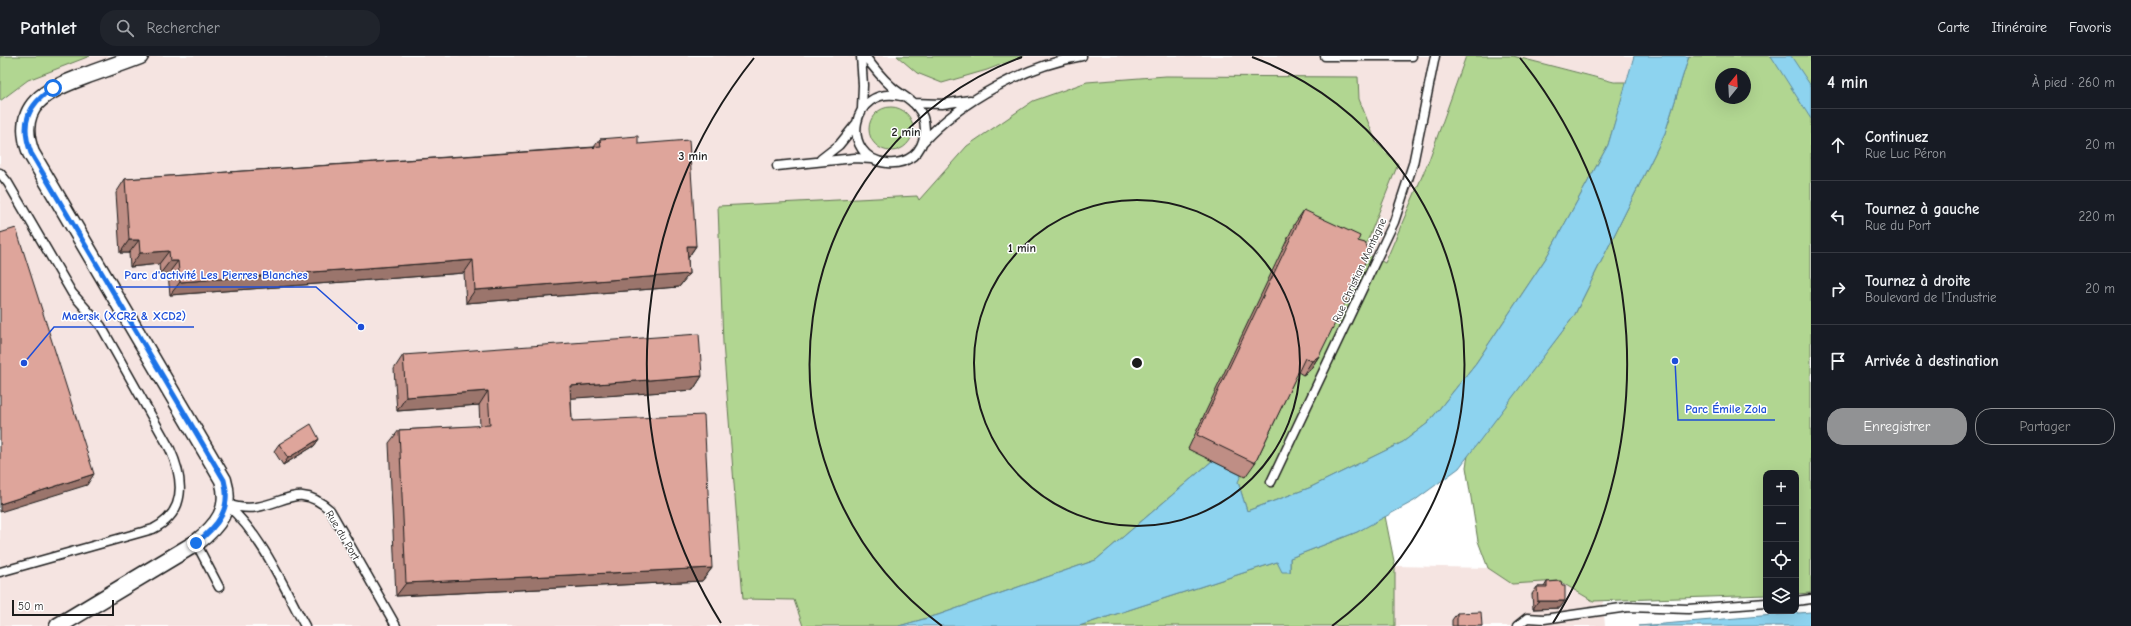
<!DOCTYPE html>
<html lang="fr">
<meta charset="utf-8">
<style>
:root{--surface:#171b24;--page:#20242c;--text:#f1f3f6;--muted:#9ea1a6;--line:#363941;--accent:#919294}
body{margin:0;font-family:"Comic Neue",sans-serif;background:var(--page);color:var(--text)}
.controls{position:absolute;right:12px;bottom:12px;display:grid;overflow:hidden;border-radius:8px;box-shadow:0 4px 16px #0002}
.controls button{width:36px;height:36px;display:grid;place-items:center;padding:0;border:0;border-bottom:1px solid var(--line);background:var(--surface);color:var(--text);font:20px sans-serif}
.compass{position:absolute;left:1715px;top:12px;width:36px;height:36px;border-radius:50%;background:var(--surface);box-shadow:0 4px 16px #0002;rotate:18deg}
.scale{position:absolute;left:12px;bottom:10px;width:102px;box-sizing:border-box;padding-left:4px;border:2px solid #1c1c1c;border-top:0;font-size:11px;line-height:14px;white-space:nowrap;color:#1c1c1c;-webkit-text-stroke:3px #fff;paint-order:stroke}
.stop{position:absolute;width:12px;height:12px;margin:-9px;border:3px solid #1a73e8;border-radius:50%;background:#fff}
.stop.end{background:#1a73e8;border-color:#fff;box-shadow:0 1px 4px #0008}
.list{margin:0;padding:0;list-style:none}
h2{display:flex;justify-content:space-between;align-items:center;height:52px;margin:0;padding:0 16px;font-size:17px}
h2 small{font-size:13px;font-weight:400;color:var(--muted)}
.list li{display:grid;grid-template-columns:26px 1fr auto;gap:12px;align-items:center;box-sizing:border-box;height:72px;padding:0 16px;border-top:1px solid var(--line)}
.list b{display:block;font-size:15px;white-space:nowrap}
.list p{margin:0;font-size:13px;white-space:nowrap;color:var(--muted)}
.list em{font-size:13px;font-style:normal;color:var(--muted)}
.actions{display:flex;gap:8px;padding:12px 16px}
.actions a{flex:1;padding:9px 0;border:1px solid var(--accent);border-radius:16px;text-align:center;font-size:14px;color:var(--accent)}
.actions .main{background:var(--accent);color:#fff}
.icon{flex:none;width:22px;height:22px;fill:none;stroke:currentColor;stroke-width:2;stroke-linecap:round;stroke-linejoin:round}
.map{position:relative;flex:none;width:1811px;height:570px;overflow:hidden}
header{display:flex;align-items:center;gap:24px;box-sizing:border-box;height:56px;padding:0 20px;background:var(--surface);border-bottom:1px solid var(--line)}
header strong{font-size:19px}
nav{display:flex;gap:22px;margin-inline-start:auto;font-size:14px}
.search{width:280px;height:36px;background:var(--page);display:flex;align-items:center;gap:10px;box-sizing:border-box;padding:0 14px;border-radius:16px;color:var(--muted);font-size:15px}
main{display:flex}
aside{flex:1;background:var(--surface)}
.map>svg:first-child{display:block}
.built{fill:#f5e4e1}
.green{fill:#b1d691;stroke:#667956;fill-rule:evenodd}
.water{fill:#8dd3ef;stroke:#608a9b}
.lines{fill:none;stroke-linecap:round;stroke-linejoin:round}
.service-casing{stroke:#1c1c1c;stroke-width:11}
.minor-casing{stroke:#1c1c1c;stroke-width:19}
.service{stroke:#fff;stroke-width:8}
.minor{stroke:#fff;stroke-width:16}
.wall{fill:#bf8e85;stroke:#1c1c1c}
.shaded-wall{fill:#9b746c;stroke:#1c1c1c}
.building{fill:#dea59b;stroke:#1c1c1c}
.route{stroke:#1a73e8;stroke-width:5}
.ring{fill:none;stroke:#1c1c1c;stroke-width:2}
.labels{text-anchor:middle;stroke-width:3;stroke-linejoin:round;paint-order:stroke}
.street-label{font-size:11px;fill:#1c1c1c;stroke:#fff}
.centre{fill:#1c1c1c;stroke:#fff;stroke-width:2}
.ring-label{font-size:12px;text-anchor:middle;font-weight:bold;fill:#1c1c1c;stroke:#fff;stroke-width:3;stroke-linejoin:round;paint-order:stroke}
.leader{fill:none;stroke:#1d4ed8;stroke-width:1.5}
.callout-dot{fill:#1d4ed8;stroke:#fff;stroke-width:1.5}
.callout-label{font-size:12px;text-anchor:middle;font-weight:bold;fill:#1d4ed8;stroke:#fff;stroke-width:3;stroke-linejoin:round;paint-order:stroke}
</style>
<header>
<strong>Pathlet</strong>
<div class="search"><svg class="icon" aria-label="search" viewBox="0 0 24 24"><circle cx="10" cy="10" r="6"/><path d="M15 15l6 6"/></svg>Rechercher</div>
<nav><a>Carte</a><a>Itinéraire</a><a>Favoris</a></nav>
</header>
<main>
<div class="map">
<svg width="1811" height="570" viewBox="0 0 1811 570">
<rect width="100%" height="100%" fill="#fff"/>
<filter id="ink" filterUnits="userSpaceOnUse"><feTurbulence type="fractalNoise" baseFrequency=".025" numOctaves="2"/><feDisplacementMap in="SourceGraphic" scale="8" xChannelSelector="R" yChannelSelector="G"/><feConvolveMatrix kernelMatrix="1 2 1 2 8 2 1 2 1" color-interpolation-filters="sRGB"/></filter>
<g filter="url(#ink)">
<path class="built" d="M19,0H1466L1429,104L1385,207L1279,155L743,543L794,544L803,570H0V46L28,24Z
M1513,0H1633L1627,26L1622,27Z
M1395,510L1488,512L1512,528L1559,525L1593,545H1603L1605,570H1395Z"/>
<path class="green" d="M0,0H90L28,24L0,45Z
M897,0H1024L987,14L942,27L917,17Z
M1466,0H1513L1614,26H1627L1608,89L1546,202L1476,307L1428,367L1403,386L1309,432L1247,455L1238,426L1212,405L1096,504L938,559L899,570H803L794,544L743,543L723,287L718,150L917,140L919,144L967,90L1033,45L1087,26L1166,20L1358,21L1359,43L1376,86L1398,108L1363,196L1385,207L1429,104Z
M1689,0H1811V537L1796,538V417H1766V539L1593,545L1559,525L1512,528L1488,512L1478,485L1466,411L1468,399L1574,260L1665,77ZM1721,18H1745V42H1721Z
M869 73a22 22 0 1 1 44 0a22 22 0 1 1-44 0Z
M1385,460L1395,510V570H1079L1277,506L1290,516V502L1357,476Z"/>
<path class="water" d="M1634,0H1689L1665,77L1574,260L1459,412L1414,445L1357,476L1290,502V516H1282L1277,506L1079,570H899L938,559L1096,504L1212,405L1241,419L1238,426L1247,455L1309,432L1403,386L1428,367L1476,307L1546,202L1608,89Z
M1771,0H1791L1811,30V63Z
M1811,556V570H1638Z"/>
<g class="lines">
<g class="service-casing">
<path id="service" d="M861,0L863,29L862,53
M865,0C873,11 881,21 891,30C899,38 910,42 917,51C929,65 927,88 913,100C905,106 896,108 887,107C839,102 850,28 901,40
M1325,0H1412
M913,47L942,48L970,44
M923,86C962,44 1025,10 1082,0
M821,103L839,89L856,68
M777,110L855,102L872,103
M0,117L8,127L72,237L101,270L170,393C184,424 187,456 153,473L0,516
M1271,426L1394,166L1413,108L1435,0
M226,448C236,451 247,453 257,451C287,446 300,427 330,454L396,570
M227,449C263,481 282,528 305,570
M196,487L219,531
M1796,545L1811,543
M1517,570L1527,562L1544,563L1628,551L1688,553L1766,547"/>
</g>
<g class="minor-casing">
<path id="minor" d="M58,570L196,487C218,470 232,453 223,424L31,97C13,49 47,34 85,20C104,13 122,7 140,0"/>
</g>
<use href="#service" class="service"/>
<use href="#minor" class="minor"/>
</g>
<path class="wall" d="M600,83L638,88L696,190L688,202L689,218L679,231L466,247L464,217L170,239L168,218H160L159,208L130,211L129,197H120L116,137L125,123L594,91Z
M1304,154L1319,300L1310,314L1303,319L1298,316L1255,407L1245,421L1188,393L1295,167Z
M403,299L702,320L693,334L571,342L572,365L712,512L702,525L396,540L389,387L399,374L480,370L479,349L397,355L394,313Z
M319,383L314,390L283,409L274,395L279,388Z
M1547,526L1562,530L1565,545L1560,552L1533,553L1532,538L1537,531H1544Z
M1457,557L1482,570H1452V564Z"/>
<path class="shaded-wall" d="M129,184H139L129,197H120Z
M687,190H696L687,203Z
M169,195L159,208L130,211L140,197Z
M473,204L464,217L170,239L180,226Z
M170,205H178L168,218H160Z
M689,218L679,231L466,247L475,234Z
M1319,300L1310,314L1303,319L1312,305Z
M702,320L693,334L561,343L570,330Z
M488,335L479,349L397,355L406,341Z
M319,383L314,390L283,409L288,402Z
M94,418L87,429L0,456V448Z
M712,512L702,525L396,540L406,527Z
M1538,545H1565L1560,552L1533,553Z"/>
<path class="building" d="M638,80V88L689,84L696,190H687L689,218L475,234L473,204L180,226L178,205H170L169,195L140,197L139,184H129L125,123L601,91L600,83Z
M1304,154L1360,180L1358,185L1365,187L1370,196L1319,300L1312,305L1305,302L1255,407L1197,379Z
M16,172L94,418L0,448V177Z
M699,278L702,320L570,330L572,365L704,359L712,512L406,527L399,374L490,369L488,335L406,341L403,299Z
M311,368L319,383L288,402L279,388Z
M1561,525L1562,530H1565V545H1538L1537,531H1547V526Z
M1481,556L1482,570H1457V557Z"/>
</g>
<g class="lines" filter="url(#ink)">
<path class="route" d="M53,32C27,49 20,68 31,97L224,424C232,453 218,470 196,487"/>
</g>
<g class="ring">
<circle cx="1137" cy="307" r="163"/>
<path d="M942 570A327 327 0 0 1 1022 1M1252 1A327 327 0 0 1 1332 570"/>
<path d="M721 567A490 490 0 0 1 754 2M1520 2A490 490 0 0 1 1553 567"/>
</g>
<g class="labels">
<g class="street-label">
<text transform="translate(1359 214) rotate(-65)" y="4">Rue Christian Montagne</text>
<text transform="translate(343 479) rotate(59)" y="4">Rue du Port</text>
</g>
</g>
<circle cx="1137" cy="307" r="6" class="centre"/>
<g class="ring-label">
<text x="906" y="80">2 min</text>
<text x="693" y="104">3 min</text>
<text x="1022" y="196">1 min</text>
</g>
<path class="leader" d="M361 271L316 231H116M24 307L54 271H194M1675 305L1678 364H1775"/>
<g class="callout-dot">
<circle cx="361" cy="271" r="4"/>
<circle cx="24" cy="307" r="4"/>
<circle cx="1675" cy="305" r="4"/>
</g>
<g class="callout-label">
<text x="216" y="223">Parc d'activité Les Pierres Blanches</text>
<text x="124" y="264">Maersk (XCR2 &amp; XCD2)</text>
<text x="1726" y="357">Parc Émile Zola</text>
</g>
</svg>
<div class="controls">
<button>+</button>
<button>−</button>
<button><svg class="icon" aria-label="locate" viewBox="0 0 24 24"><circle cx="12" cy="12" r="6"/><path d="M12 2v4M12 18v4M2 12h4M18 12h4"/></svg></button>
<button><svg class="icon" aria-label="layers" viewBox="0 0 24 24"><path d="M12 4l9 5-9 5-9-5zM3 14l9 5 9-5"/></svg></button>
</div>
<svg class="compass" viewBox="-18 -18 36 36"><path d="M0-13l5 13h-10z" fill="#e53935"/><path d="M0 13l5-13h-10z" fill="#9ea1a6"/></svg>
<div class="scale">50 m</div>
<div class="stop" style="left:53px;top:32px"></div>
<div class="stop end" style="left:196px;top:487px"></div>
</div>
<aside>
<h2>4 min<small>À pied · 260 m</small></h2>
<ul class="list">
<li><svg class="icon" aria-label="ahead" viewBox="0 0 24 24"><path d="M12 20V5M6 11l6-6 6 6"/></svg><div><b>Continuez</b><p>Rue Luc Péron</p></div><em>20 m</em></li>
<li><svg class="icon" aria-label="left" viewBox="0 0 24 24"><path d="M17 20v-9H6M10 6l-5 5 5 5"/></svg><div><b>Tournez à gauche</b><p>Rue du Port</p></div><em>220 m</em></li>
<li><svg class="icon" aria-label="right" viewBox="0 0 24 24"><path d="M7 20v-9h11M14 6l5 5-5 5"/></svg><div><b>Tournez à droite</b><p>Boulevard de l'Industrie</p></div><em>20 m</em></li>
<li><svg class="icon" aria-label="arrive" viewBox="0 0 24 24"><path d="M6 21V4h12l-3 4 3 4H6"/></svg><div><b>Arrivée à destination</b></div></li>
</ul>
<div class="actions"><a class="main">Enregistrer</a><a>Partager</a></div>
</aside>
</main>
